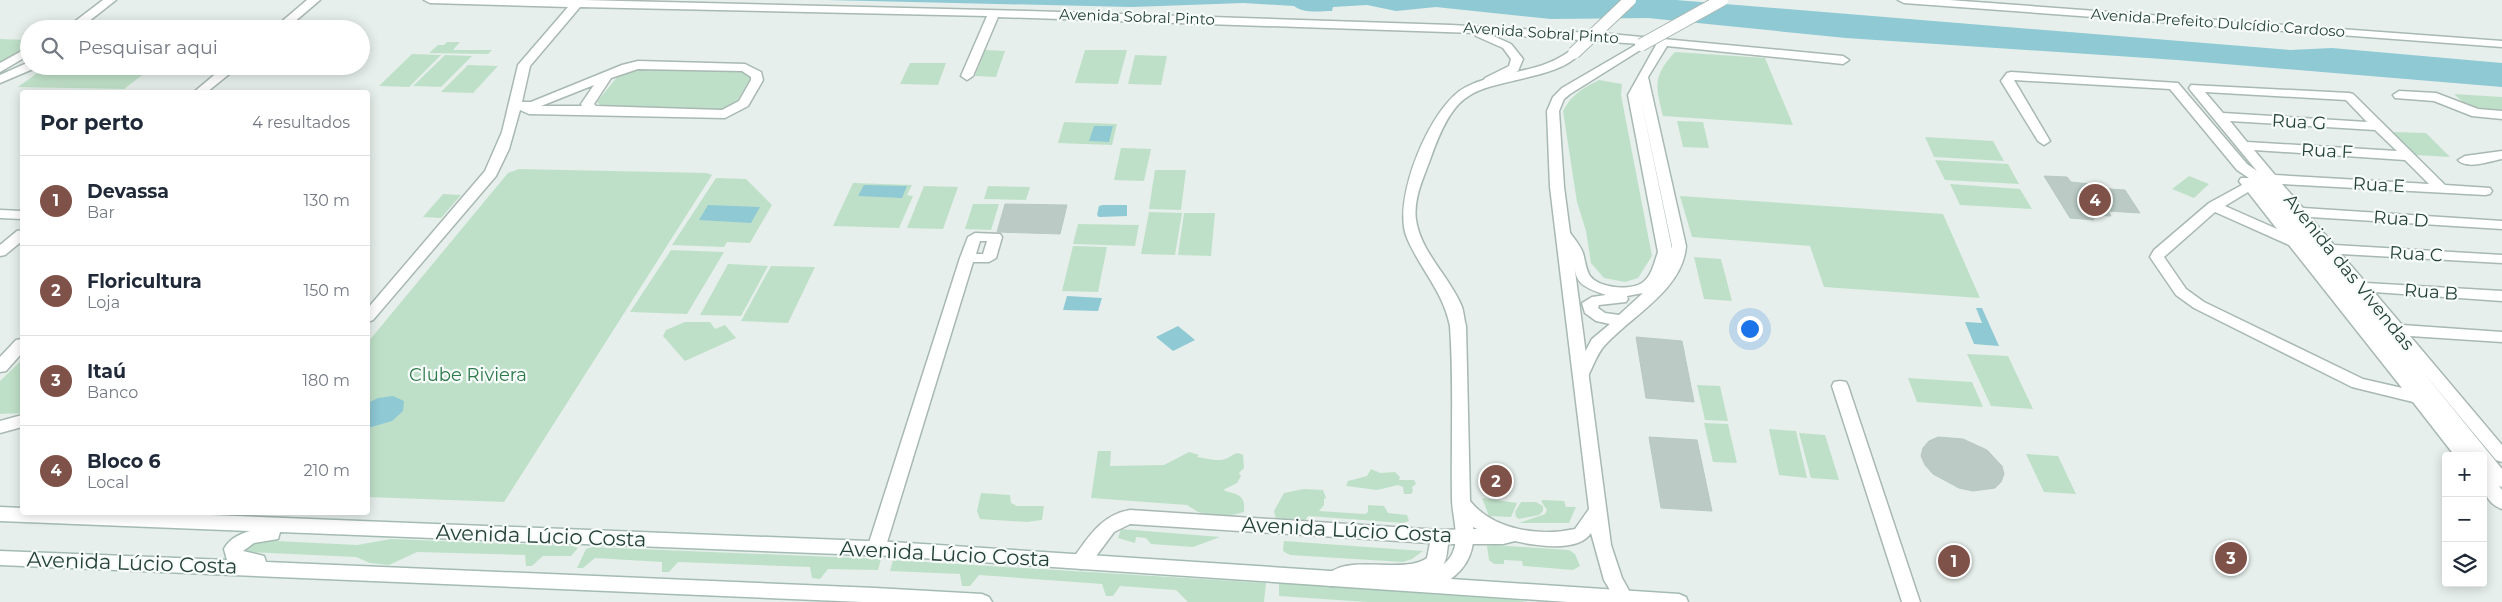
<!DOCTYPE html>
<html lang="pt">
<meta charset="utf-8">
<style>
:root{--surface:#fff;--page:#f6f6f7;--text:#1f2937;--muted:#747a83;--line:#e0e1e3;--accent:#7f5249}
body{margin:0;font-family:Montserrat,sans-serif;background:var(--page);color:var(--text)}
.controls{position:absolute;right:15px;bottom:15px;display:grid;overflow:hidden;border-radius:5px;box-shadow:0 2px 12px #0003}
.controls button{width:45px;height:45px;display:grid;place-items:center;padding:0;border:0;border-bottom:1px solid var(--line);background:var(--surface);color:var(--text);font:25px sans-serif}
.you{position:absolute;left:1749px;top:328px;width:18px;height:18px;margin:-12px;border:4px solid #fff;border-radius:50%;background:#1a73e8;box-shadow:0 0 0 8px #1a73e833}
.badge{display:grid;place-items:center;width:32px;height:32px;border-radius:50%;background:var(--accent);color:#fff;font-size:16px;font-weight:700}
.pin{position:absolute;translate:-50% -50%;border:2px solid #fff;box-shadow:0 1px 5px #0006}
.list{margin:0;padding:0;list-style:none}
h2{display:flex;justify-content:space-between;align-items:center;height:65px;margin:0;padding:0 20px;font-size:21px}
h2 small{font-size:16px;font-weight:400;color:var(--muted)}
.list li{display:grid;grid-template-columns:32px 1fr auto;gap:15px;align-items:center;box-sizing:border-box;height:90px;padding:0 20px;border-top:1px solid var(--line)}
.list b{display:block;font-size:19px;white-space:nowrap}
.list p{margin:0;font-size:16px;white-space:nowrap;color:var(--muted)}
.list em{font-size:16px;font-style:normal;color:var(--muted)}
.icon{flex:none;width:28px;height:28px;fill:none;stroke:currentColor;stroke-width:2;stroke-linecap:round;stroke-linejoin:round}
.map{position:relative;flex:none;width:2502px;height:602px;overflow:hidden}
.search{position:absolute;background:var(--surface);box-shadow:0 2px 12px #0003;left:20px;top:20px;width:350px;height:55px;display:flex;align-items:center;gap:12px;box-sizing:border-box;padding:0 18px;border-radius:28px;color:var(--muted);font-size:19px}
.panel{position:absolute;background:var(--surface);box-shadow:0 2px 12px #0003;left:20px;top:90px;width:350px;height:425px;border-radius:5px}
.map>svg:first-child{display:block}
.green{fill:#bfe0c8}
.water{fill:#8ec9d4}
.building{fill:#bbcac4;stroke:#b8c9c2}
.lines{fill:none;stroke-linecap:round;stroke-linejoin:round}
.minor-casing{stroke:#a8b8b2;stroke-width:3}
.tertiary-casing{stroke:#a8b8b2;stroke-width:3}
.secondary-casing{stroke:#a4bbb3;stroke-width:3}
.minor{fill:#fff;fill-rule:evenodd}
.tertiary{fill:#fff;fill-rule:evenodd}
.secondary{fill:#fff;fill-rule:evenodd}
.tertiary-bridge-casing{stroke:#a8b8b2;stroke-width:14;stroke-linecap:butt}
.tertiary-bridge{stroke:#fff;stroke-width:12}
.labels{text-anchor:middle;stroke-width:4.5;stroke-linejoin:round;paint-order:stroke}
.far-street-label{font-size:15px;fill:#24423a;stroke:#f7fbf9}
.street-label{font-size:18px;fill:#24423a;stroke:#f7fbf9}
.park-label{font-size:18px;fill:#2d7a4b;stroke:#f7fbf9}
.near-street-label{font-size:21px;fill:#24423a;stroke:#f7fbf9}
</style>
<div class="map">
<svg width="2502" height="602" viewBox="0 0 2502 602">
<rect width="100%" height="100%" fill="#e6efeb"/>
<path class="green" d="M0,39L29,40V45L0,64Z
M447,42H460L453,50H492L488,54L429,53L438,45H444Z
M985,50L1005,51L996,77L975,76Z
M1085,50H1127L1118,84L1075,83Z
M1675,52L1765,58L1793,125L1663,116C1655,85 1653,76 1675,52Z
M412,54L441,55L409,87L379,86Z
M445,55L472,56L441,87L413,86Z
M1135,55L1167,56L1161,85L1128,84Z
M910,63H946L938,85L900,84Z
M468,65L498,66L473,93L441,92Z
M47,66H154L124,89L18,87Z
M638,68L743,71L751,77L733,108L719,111L602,107L597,102L621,72Z
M1599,80L1622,84L1621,95L1652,256L1638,278L1625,282L1604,278L1591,263L1586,231L1577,202L1563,111C1571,95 1583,88 1599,80Z
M2454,94L2502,97V110L2468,107Z
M1677,121L1703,122L1709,148L1683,147Z
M1064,122L1117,124L1112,145L1058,143Z
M2392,132L2426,133L2450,157L2415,155Z
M1925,137L1993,141L2004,161L1934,157Z
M1121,148L1151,149L1144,181L1114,180Z
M1935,160L2008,164L2019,184L1945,180Z
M519,169L707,173L712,175L504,502L368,497V342L508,173Z
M1155,170H1186L1181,210L1149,209Z
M2189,176L2209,184L2194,198L2172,189Z
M716,178L746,179L772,205L750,243L727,242L724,247L672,245Z
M853,183L912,185L907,195L913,196L899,228L833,226Z
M1950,184L2020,189L2032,209L1960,205Z
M924,186L958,187L943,229L907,228Z
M988,186L1030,187L1026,200L984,199Z
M443,194L461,195L441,218L423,217Z
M1680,196L1943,214L1980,298L1824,287L1810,246L1692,237Z
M973,204H999L991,230L965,229Z
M1149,212L1182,213L1175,255L1141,254Z
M1184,213H1215L1211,256L1178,255Z
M1078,224L1139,225L1135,246L1073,244Z
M1073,246L1107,247L1098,292L1062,291Z
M671,250L724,252L687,314L630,312Z
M1694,257L1721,259L1732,301L1704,299Z
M728,264L768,266L741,316L700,315Z
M771,266L815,267L788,323L741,321Z
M685,322H710L715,329L725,325L736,338L685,361L663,336L666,330Z
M1967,354L2008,356L2033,409L1991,406Z
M22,360V413L0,414V381Z
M1908,378L1972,382L1983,407L1917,402Z
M1697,385L1720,386L1728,421L1705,420Z
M1704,423L1728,424L1737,463L1713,462Z
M1769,429L1796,431L1807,478L1779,475Z
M1799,433L1825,435L1839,480L1811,478Z
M1098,451H1111L1110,466L1164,465L1189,452L1199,455L1197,457C1205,458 1218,462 1225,459C1233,457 1234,450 1243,455L1244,468L1239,473L1241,476L1237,483L1223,490C1236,495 1246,493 1244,512L1220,518L1198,512L1187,505L1091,498Z
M2026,454L2058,456L2076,494L2044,492Z
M1371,469L1380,473L1395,472L1400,477L1399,480H1414L1416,484L1412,487L1413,491L1411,494H1404L1403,487L1398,485L1377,490L1346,486L1348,481L1367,476Z
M1304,489L1323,490L1326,498L1324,499V505L1319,511L1365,514L1368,512V505L1384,506L1388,513L1407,515L1409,521L1403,523L1308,516L1304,522L1277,523L1274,511L1284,493Z
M981,493L1010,495L1011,503L1017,506H1044L1042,520L1027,522L980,519L977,511Z
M1482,498L1517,503L1511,517L1489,516Z
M1543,500L1564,501L1566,507H1576L1569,523H1519L1545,514L1547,510L1541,501Z
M1521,502H1536L1543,506V511L1539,515L1519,519L1516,517L1515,512Z
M1121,529L1220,537L1193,547L1151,544L1146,538L1136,537L1135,543L1118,538Z
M391,539L573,546L578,548L571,556H543L532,566H526L525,555L417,552L389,565L370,563L356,557L249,552L245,549L256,540L357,545Z
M1284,541L1423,551L1412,559L1403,562L1290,555L1283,551Z
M1493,545L1569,550L1575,554L1580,566L1573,570L1523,566L1522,561L1504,560V564H1494L1489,560L1487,546Z
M592,547L881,559L878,570L828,569L820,579L812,578L810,567L678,562L669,572H662V562L595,558L583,568H577L586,549Z
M893,560L1266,583L1264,602H1188L1176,590L1120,586L1113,596H1106L1102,584L979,575L970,586H962L960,574L890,571Z
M1279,583L1517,600L1528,602H1367L1279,596Z"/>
<path class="water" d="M827,0H1676L2290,50L2332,48L2502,63V87L2177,60L1846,38L1648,18L1551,19L1436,7L1396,11L1367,5L1333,7L1332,11C1320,11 1304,14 1294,6L1243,3L1132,7Z
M1094,126H1113L1109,142L1089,141Z
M864,185L907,186L902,198L858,196Z
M708,205L760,207L751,223L699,220Z
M1103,205H1127V216L1099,217L1097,215L1099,206Z
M1067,296L1102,298L1098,311L1063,310Z
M1976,308H1982L1999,346L1974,344L1965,322L1982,323Z
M1178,326L1195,340L1173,351L1156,337Z
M393,396L404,401L403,411L392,421L368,428V403L378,398Z"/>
<path class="building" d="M2044,176L2067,177L2071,182L2090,184L2093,188L2125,190L2140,213L2108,211L2111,216L2091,215L2094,220L2070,218Z
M1005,204L1067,205L1060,234L997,232Z
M1636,337L1682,341L1694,402L1646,398Z
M1649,437L1697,440L1712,511L1661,508Z
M1938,437L1963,439L1987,450L2002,466L2004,474L2001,482L1995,488L1973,491L1959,488L1933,474L1925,465L1921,456L1923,448L1929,441Z"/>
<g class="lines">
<g class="minor-casing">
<path id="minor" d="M103,0H116L79,29H65Z
M307,0H320L286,29H273Z
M424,0H582L1028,11L1451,25L1610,34L1843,56L1849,60L1843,64L1667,46L1648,77L1686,246C1683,289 1633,315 1606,344C1597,353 1593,367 1587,378H1575L1573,374L1592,339L1610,324L1596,321L1585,313L1582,303L1592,297L1606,295C1567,282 1582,278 1567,250C1564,244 1560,239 1556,233L1558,230H1568C1573,237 1580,245 1583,253C1585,260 1586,270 1590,276C1599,288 1629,291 1642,283C1652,276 1654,263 1658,252L1628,95L1656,45L1489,34L1511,44L1523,59L1518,71L1489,85L1483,81L1485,78L1509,66L1511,59L1503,48L1476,36L1475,33L998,17L973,76L967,80L961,76L987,16L580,7L530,66L522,102H531L622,65L638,61L745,64L761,72L763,80L748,106L725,118L529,114L520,110L509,149L496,176L373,320L368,322V308L485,171L502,132L518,65L568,7L430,3ZM638,69L742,71L751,77V80L739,101L722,110L596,106L594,104L611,78ZM594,85L581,104L582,106H541ZM1640,95L1672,246V249ZM1643,293L1619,315L1605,313L1598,308L1599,305L1626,302L1628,299L1627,296Z
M29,47V55L0,72V63Z
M29,62V66H35L33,69L0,83V75Z
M225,66H239L207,92H194Z
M2011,72L2178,83L2247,164L2257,171L2191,91L2189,88L2191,85L2349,93L2353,94L2445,185L2490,188L2492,191L2490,194L2485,195L2282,184L2303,208L2502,221V229L2310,217L2334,245L2502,255V263L2341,254L2366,283L2502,291V301L2374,292L2402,325L2502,332V342L2410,336L2502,445V462L2496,460L2423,372L2502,469V487L2499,486L2502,490V509C2485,503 2483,488 2483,473L2486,474L2483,470V456H2455L2413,402L2352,387L2194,308L2176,295L2150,257L2154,250L2209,203L2242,185L2239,181L2241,178H2249L2237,170L2170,89L2014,80L2050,141L2044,145L2038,141L2001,81L2007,73ZM2205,92L2346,100L2367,122L2223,113ZM2230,121L2375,130L2397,151L2247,142ZM2254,150L2405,160L2429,184L2275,175ZM2248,192L2277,229L2225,206ZM2215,212L2289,245L2402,388L2363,379L2204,302L2186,289L2164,257Z
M2399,91L2436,93L2478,109L2502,111V119L2472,116L2434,101L2395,98L2393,95Z
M2502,151V159C2490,161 2467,170 2458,160L2465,156Z
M0,210L22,211V219L0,218Z
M22,230V241L5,255L0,256V245L17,231Z
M975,233L1000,234L1002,237L996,258L989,262H973L885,549L882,554L876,556L870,554L867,549L960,258L968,237ZM980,241H987L983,254H976Z
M22,339V353L6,371L0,372V357L16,340Z
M1840,381L1846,382L1848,386L1920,602H1902L1832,386L1834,382Z
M22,415V427L0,433V421Z
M1130,510L1440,530L1513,528L1519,530L1522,535L1519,540L1503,544H1448C1447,551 1447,561 1442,566C1423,589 1384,576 1359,578C1347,579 1339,589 1326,585L1324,580C1340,550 1403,576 1427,558L1430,543L1130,524L1114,532L1088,567L1081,569L1074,567L1072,562L1074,557C1090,535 1102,515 1130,510Z"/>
</g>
<g class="tertiary-casing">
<path id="tertiary" d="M1898,0H1949L2502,41V47L1904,3Z
M1641,42L1647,45L1645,47L1570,94L1564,99L1559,111L1564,187L1611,545L1622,578L1633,598L1631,602H1617L1604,580L1591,533C1574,560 1496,539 1473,527C1476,555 1463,575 1438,586C1429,590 1424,593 1415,590L1413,585C1420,570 1445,572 1453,552C1460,536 1452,516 1452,499C1451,441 1454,384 1450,326C1443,291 1420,269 1407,238C1391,201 1431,104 1466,87C1502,69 1537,75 1570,51L1574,49L1580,53C1571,64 1557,69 1544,73C1475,92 1458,82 1431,157C1424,177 1413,198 1416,220C1421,253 1450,277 1462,307C1464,313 1464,320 1466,326L1470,501C1493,530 1540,537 1575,529L1589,509L1550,187L1547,111L1553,97L1562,88Z"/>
</g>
<g class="secondary-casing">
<path id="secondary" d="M0,507L22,508V512H133L892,542L1679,594L1686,597L1688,602H1568L892,556L280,532L278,539L254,543L243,551L264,556L266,562L875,588L982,594L989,597L992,602H863L0,565V551L227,560L224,549C229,539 239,534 250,531L0,521Z"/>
</g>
<use href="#minor" class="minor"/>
<use href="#tertiary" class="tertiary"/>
<use href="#secondary" class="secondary"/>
<g class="tertiary-bridge-casing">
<path id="tertiary-bridge" d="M1641,45L1722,0
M1574,53L1630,0"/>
</g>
<use href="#tertiary-bridge" class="tertiary-bridge"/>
</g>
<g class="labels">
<g class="far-street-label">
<text transform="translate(1137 17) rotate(2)" y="5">Avenida Sobral Pinto</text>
<text transform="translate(2218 23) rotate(4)" y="5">Avenida Prefeito Dulcídio Cardoso</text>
<text transform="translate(1541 33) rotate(4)" y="5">Avenida Sobral Pinto</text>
</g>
<g class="street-label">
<text transform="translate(2299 122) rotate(3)" y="6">Rua G</text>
<text transform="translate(2327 151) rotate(3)" y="6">Rua F</text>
<text transform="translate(2379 185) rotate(3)" y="6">Rua E</text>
<text transform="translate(2401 219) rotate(4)" y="6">Rua D</text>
<text transform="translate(2416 254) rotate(3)" y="6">Rua C</text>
<text transform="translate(2349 272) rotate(51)" y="6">Avenida das Vivendas</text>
<text transform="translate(2431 292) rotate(4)" y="6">Rua B</text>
</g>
<g class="park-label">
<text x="468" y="381">Clube Riviera</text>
</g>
<g class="near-street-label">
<text transform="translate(1347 530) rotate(3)" y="7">Avenida Lúcio Costa</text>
<text transform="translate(541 536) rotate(2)" y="7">Avenida Lúcio Costa</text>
<text transform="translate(945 554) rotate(3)" y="7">Avenida Lúcio Costa</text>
<text transform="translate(132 563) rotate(2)" y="7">Avenida Lúcio Costa</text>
</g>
</g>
</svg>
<div class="controls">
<button>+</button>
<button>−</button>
<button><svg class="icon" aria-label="layers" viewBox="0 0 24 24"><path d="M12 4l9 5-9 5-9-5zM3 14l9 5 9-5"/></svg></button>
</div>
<div class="you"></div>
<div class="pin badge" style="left:1954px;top:561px">1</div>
<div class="pin badge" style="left:1496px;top:481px">2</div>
<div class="pin badge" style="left:2231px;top:558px">3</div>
<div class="pin badge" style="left:2095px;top:200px">4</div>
<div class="search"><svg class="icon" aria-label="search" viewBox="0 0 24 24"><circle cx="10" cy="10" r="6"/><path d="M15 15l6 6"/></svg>Pesquisar aqui</div>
<section class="panel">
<h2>Por perto<small>4 resultados</small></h2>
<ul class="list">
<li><span class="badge">1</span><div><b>Devassa</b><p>Bar</p></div><em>130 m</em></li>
<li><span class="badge">2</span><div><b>Floricultura</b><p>Loja</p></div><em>150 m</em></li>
<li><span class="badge">3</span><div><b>Itaú</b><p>Banco</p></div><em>180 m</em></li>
<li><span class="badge">4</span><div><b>Bloco 6</b><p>Local</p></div><em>210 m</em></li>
</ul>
</section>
</div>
